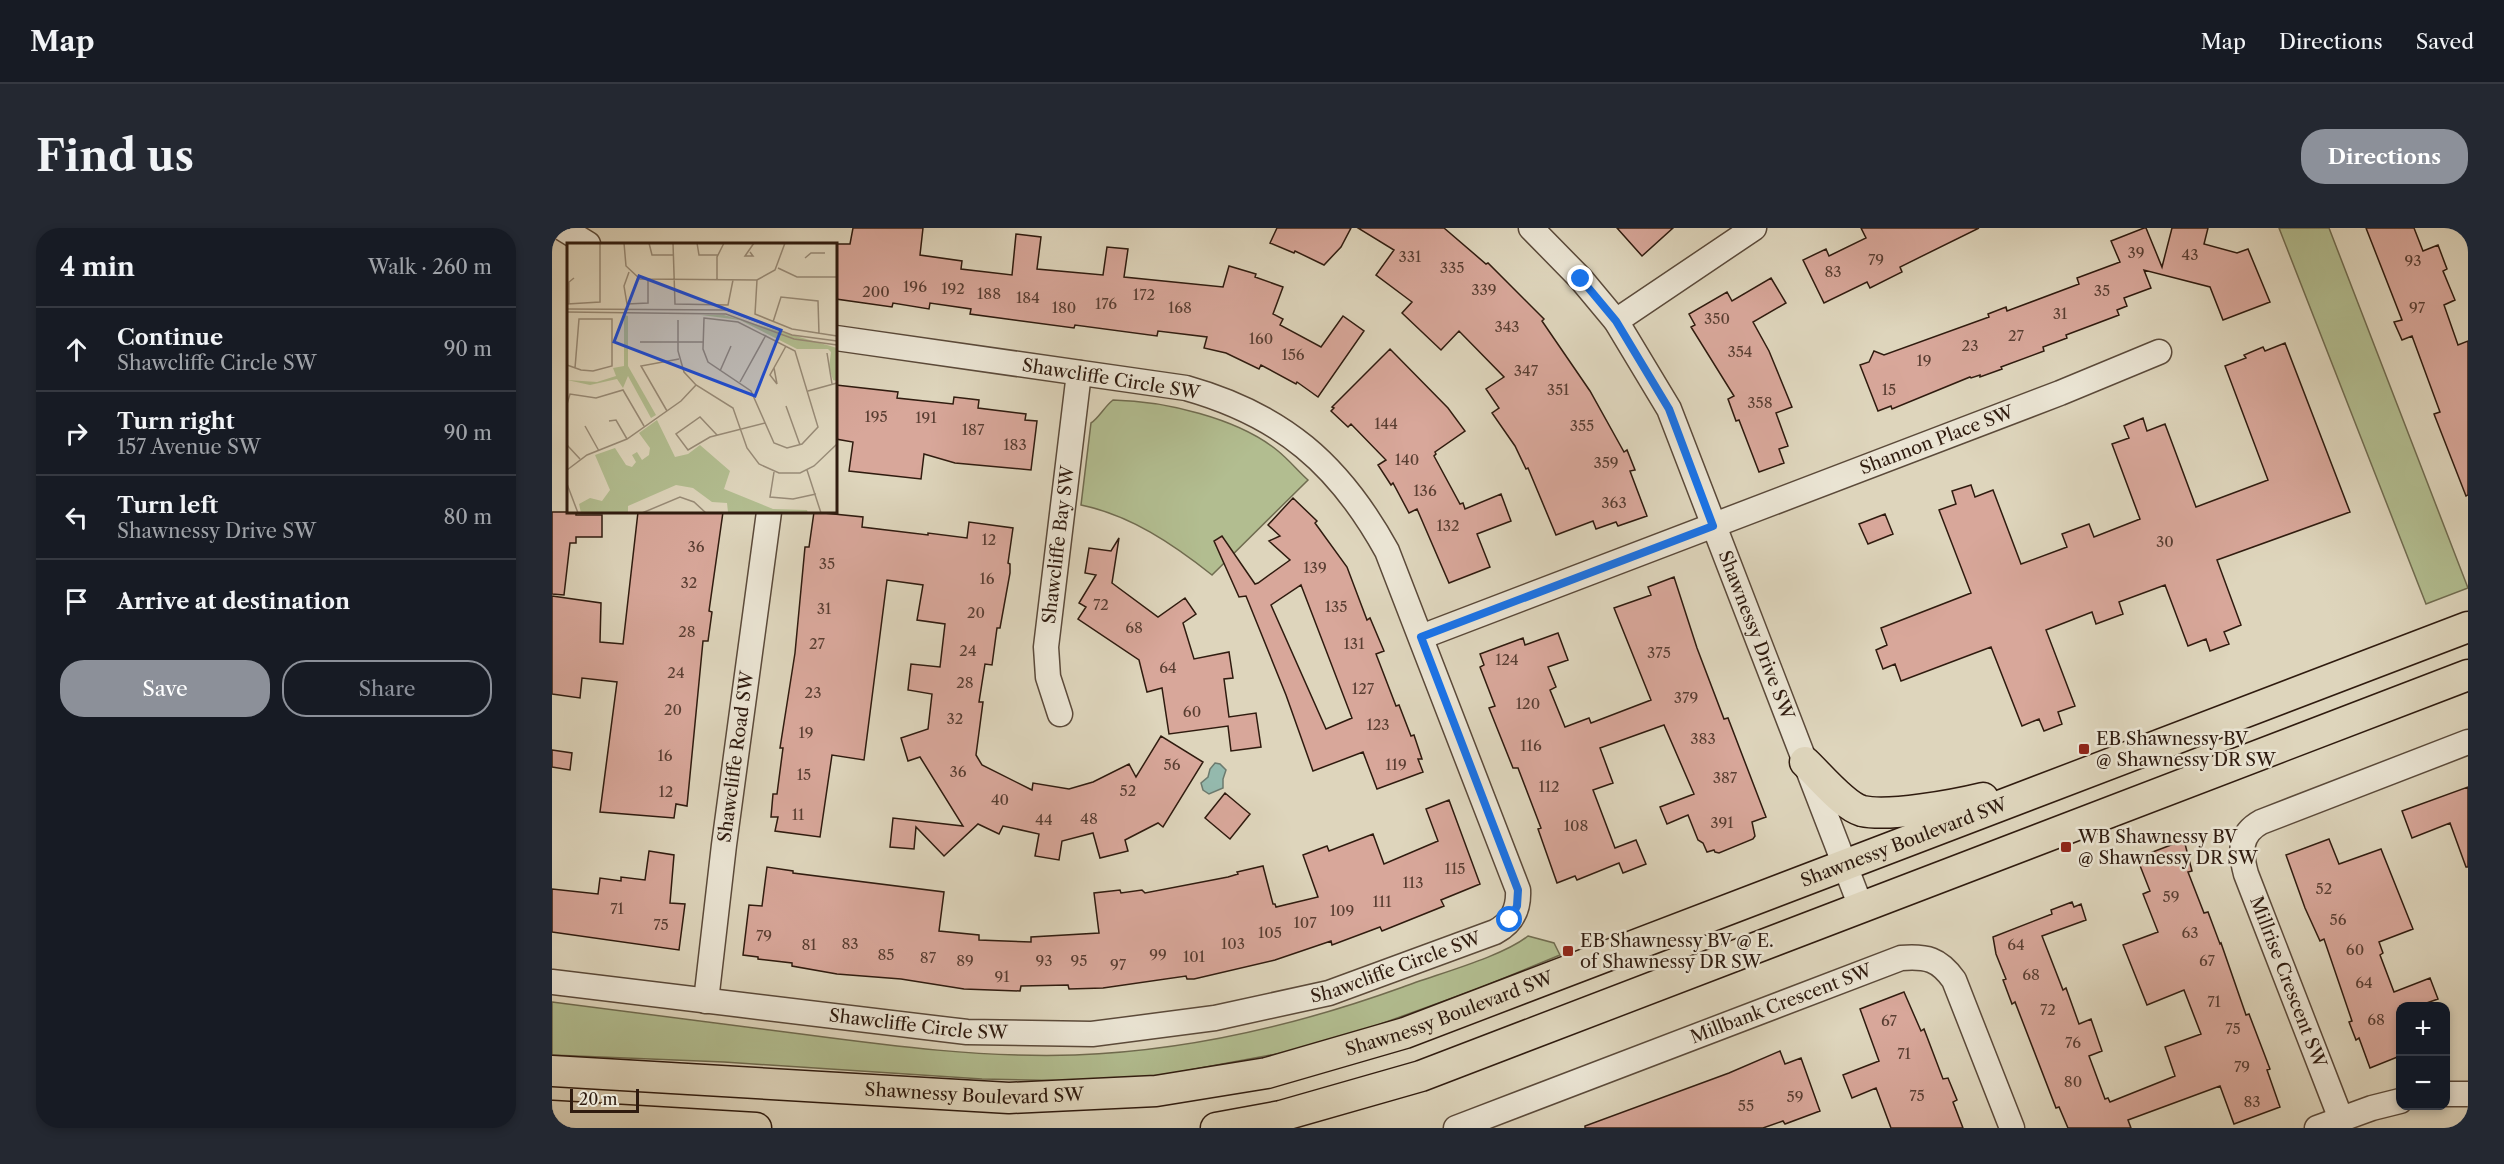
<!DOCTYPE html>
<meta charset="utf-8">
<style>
:root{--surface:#171b24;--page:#242831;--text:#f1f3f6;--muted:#9ea1a6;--line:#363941;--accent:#8c9099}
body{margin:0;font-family:"Libre Caslon Text",serif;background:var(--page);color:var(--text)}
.controls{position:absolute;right:18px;bottom:18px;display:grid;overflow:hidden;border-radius:12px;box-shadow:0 3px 9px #0003}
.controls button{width:54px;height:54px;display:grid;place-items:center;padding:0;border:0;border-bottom:2px solid var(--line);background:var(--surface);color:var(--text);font:30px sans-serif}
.scale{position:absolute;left:18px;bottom:15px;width:69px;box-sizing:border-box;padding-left:6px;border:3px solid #2f1b0f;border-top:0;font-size:16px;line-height:21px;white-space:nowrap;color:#2f1b0f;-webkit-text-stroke:4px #eae4d3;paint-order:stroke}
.stop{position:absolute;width:18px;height:18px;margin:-14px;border:4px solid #1a73e8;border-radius:50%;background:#fff}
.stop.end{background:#1a73e8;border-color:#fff;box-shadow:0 2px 6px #0008}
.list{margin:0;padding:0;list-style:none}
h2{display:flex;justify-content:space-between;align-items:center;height:78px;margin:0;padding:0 24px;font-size:26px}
h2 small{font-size:20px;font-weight:400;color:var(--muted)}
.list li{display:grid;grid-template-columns:39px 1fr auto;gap:18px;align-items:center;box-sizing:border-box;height:84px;padding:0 24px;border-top:2px solid var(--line)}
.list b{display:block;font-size:22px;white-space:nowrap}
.list p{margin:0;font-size:20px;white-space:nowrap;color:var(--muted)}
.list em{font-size:20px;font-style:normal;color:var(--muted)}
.actions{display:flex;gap:12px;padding:18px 24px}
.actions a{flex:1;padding:14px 0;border:2px solid var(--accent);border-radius:24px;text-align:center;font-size:21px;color:var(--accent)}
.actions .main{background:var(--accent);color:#fff}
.icon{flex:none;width:33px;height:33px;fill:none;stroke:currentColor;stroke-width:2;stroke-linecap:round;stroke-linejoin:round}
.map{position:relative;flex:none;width:1916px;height:900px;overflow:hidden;border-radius:24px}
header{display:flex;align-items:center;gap:36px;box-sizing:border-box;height:84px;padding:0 30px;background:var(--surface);border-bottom:2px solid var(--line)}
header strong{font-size:28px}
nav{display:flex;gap:33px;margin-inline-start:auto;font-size:21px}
.intro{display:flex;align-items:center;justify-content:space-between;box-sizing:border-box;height:144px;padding:0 36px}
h1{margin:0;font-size:42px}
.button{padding:15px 27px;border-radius:24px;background:var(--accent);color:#fff;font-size:21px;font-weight:700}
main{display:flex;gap:36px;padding:0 36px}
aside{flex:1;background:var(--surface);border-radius:24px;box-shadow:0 3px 9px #0003}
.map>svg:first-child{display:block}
.green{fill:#b2bd90;stroke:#706c50;stroke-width:1.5}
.water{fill:#94b9ad;stroke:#6c7a6e;stroke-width:1.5}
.building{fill:#d8a79a;stroke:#2f1b0f;stroke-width:1.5;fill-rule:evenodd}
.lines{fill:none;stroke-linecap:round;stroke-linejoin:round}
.minor-casing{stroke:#5b4a3a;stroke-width:27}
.major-casing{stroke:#2f1b0f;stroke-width:33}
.minor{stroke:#eae4d3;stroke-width:24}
.major{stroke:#ded5bc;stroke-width:30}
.route{stroke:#1a73e8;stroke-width:8}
.poi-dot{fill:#8f2418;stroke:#eae4d3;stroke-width:2}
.labels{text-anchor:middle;stroke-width:5;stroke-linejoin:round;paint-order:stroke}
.number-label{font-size:15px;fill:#593e32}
.street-label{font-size:18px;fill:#2f1b0f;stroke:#eae4d3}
.poi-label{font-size:18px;fill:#2f1b0f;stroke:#eae4d3;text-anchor:start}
.inset-road{fill:none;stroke:#988b77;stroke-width:1.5}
.view{fill:#1d4ed8;fill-opacity:0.15;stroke:#1d4ed8;stroke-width:3}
.inset-edge{fill:none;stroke:#2f1b0f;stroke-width:3}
</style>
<header>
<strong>Map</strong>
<nav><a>Map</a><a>Directions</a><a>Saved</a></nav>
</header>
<div class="intro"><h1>Find us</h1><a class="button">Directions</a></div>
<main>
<aside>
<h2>4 min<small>Walk · 260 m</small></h2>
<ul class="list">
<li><svg class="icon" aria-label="ahead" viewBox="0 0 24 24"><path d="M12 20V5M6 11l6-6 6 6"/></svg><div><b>Continue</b><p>Shawcliffe Circle SW</p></div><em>90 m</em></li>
<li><svg class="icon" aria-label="right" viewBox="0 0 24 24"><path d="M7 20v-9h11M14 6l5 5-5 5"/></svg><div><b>Turn right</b><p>157 Avenue SW</p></div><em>90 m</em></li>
<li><svg class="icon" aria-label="left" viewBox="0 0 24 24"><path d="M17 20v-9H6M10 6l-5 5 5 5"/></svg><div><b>Turn left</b><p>Shawnessy Drive SW</p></div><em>80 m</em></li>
<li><svg class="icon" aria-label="arrive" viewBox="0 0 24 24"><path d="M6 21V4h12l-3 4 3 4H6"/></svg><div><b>Arrive at destination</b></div></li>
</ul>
<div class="actions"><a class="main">Save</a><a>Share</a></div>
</aside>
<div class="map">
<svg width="1916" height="900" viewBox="0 0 1916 900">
<rect width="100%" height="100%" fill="#ded5bc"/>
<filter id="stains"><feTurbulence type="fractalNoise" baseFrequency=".00333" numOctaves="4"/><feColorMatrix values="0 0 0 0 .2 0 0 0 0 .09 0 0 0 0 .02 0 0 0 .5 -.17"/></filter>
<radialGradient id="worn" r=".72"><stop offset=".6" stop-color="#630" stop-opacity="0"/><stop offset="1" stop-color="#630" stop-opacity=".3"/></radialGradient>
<path class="green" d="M1727,0H1777L1916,360L1874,376Z
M561,172C612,173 686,190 726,223C737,232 746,243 756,252L660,347C621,316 578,287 529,277L539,195C547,190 552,179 561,172Z
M976,708L1002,715L1008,727L928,760L812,802L735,824L605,848L527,853L430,851L172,834L0,827V774C83,785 166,796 249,806C340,818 431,830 523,827C636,823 746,797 851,759C885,746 950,729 976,708Z"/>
<path class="water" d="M663,535L668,536L674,542L671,551V560L657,566L651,562L649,555L656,549L658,541Z"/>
<path class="building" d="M301,0H371L368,27L410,33L409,41L460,47L464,6L489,9L485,41L551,47L555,19L576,21L572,49L671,59L677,38L704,46L703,49L731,59L721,86L731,91L728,97L769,119L791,88L812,103L766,169L745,154L744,156L709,137L707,141L674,125L652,120L655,109L606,103L605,108L523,97L522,100L418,86L419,81L378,75L377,81L341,75L340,79L284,71V16H298Z
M725,0H799L789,19L772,37L743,23L742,25L718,15Z
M806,0H892L934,36L936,35L992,91L990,93L1038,163L1072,224L1075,222L1083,242L1078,243L1095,288L1066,298L1064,294L1044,301L1041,293L1004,307L976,240L974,241L963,218L940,185L947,180L934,161L952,149L907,103L889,122L850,85L860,74L824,47L842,22Z
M1065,0H1121L1090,28Z
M1309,0H1427L1348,39L1350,44L1318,60L1315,54L1272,75L1251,32L1274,21L1277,28L1314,10Z
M1592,0H1594L1610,39L1620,0H1656L1652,16L1685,25L1696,21L1718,74L1671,92L1658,59L1592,42L1599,60L1572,70L1575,78L1565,82L1567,87L1514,107L1515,110L1491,119L1492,123L1449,139L1450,141L1428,149V147L1419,150L1418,149L1340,181L1339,178L1326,183L1308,137L1317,134L1322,123L1332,127L1437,89L1436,86L1454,79L1455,83L1527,56L1525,50L1568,34L1559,13Z
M1814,0H1862L1871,23L1886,17L1895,41L1891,43L1903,72L1892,77L1906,117L1916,113V267L1914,268L1882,186L1888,184L1860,108L1850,112L1842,94L1850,92Z
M1219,50L1234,75L1201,94L1217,123L1240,179L1224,185L1236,218L1227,221L1232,235L1207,244L1187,192L1184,193L1176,171L1182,168L1139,99L1143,97L1137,86L1175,64L1180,73Z
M1733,115L1798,284L1665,332L1689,397L1672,404L1677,416L1658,423L1654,411L1636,418L1613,357L1567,374L1571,386L1544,396L1540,384L1494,402L1523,478L1506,484L1510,496L1492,503L1487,491L1470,498L1439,419L1349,453L1343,436L1331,441L1324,422L1335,417L1329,400L1419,365L1387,282L1404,276L1400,263L1419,257L1423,269L1441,262L1469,336L1515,319L1510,306L1537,296L1542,309L1588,291L1560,216L1577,210L1572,198L1591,190L1595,203L1613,196L1644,279L1716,252L1673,138L1694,130L1692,127L1711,119L1713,123Z
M838,121L896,180L913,203L883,224L884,226L882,228L908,276L911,275L913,281L949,266L959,293L925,306L938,339L897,355L865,281L857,285L841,255L839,257L826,237L834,232L799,196L796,199L779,183L782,180L780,179Z
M284,157L346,164L345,170L401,176L402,169L427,172L426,180L474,186L473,192L485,193L479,242L403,235L372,226L369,251L297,243L301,214L284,211Z
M741,270L765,293L763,295L795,339L815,392L818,390L832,423L824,426L844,478L847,477L859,508L862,507L870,531H866L871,544L825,561L811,524L761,543L734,467L694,368L687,369L662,313L670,308L703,356L706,355L738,332L717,313L728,308L716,297ZM749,357L800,490L774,501L719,377Z
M0,284H24V287H50V309H24V315H18L12,367L0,366Z
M86,284H171L157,383L160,384L156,413H151L135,578L124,576L122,590L48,584L65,454L30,450L28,470L0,466V368L49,375L48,414L71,416Z
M262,284L311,289L310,299L376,307V305L415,310L417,294L461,300L456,335L458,336V345L448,400H445L440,437L433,436L427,474H431L424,527L430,537L480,562L481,555L517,561L541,554L577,536L584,549L609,508L651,534L611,599L606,595L573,612L576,623L548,630L541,605L510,613L507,632L483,628L487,606L451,598L447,606L426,596L392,628L364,599L362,621L338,619L341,590L411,598L368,529L356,533L349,510L376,501L380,466L356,462L359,436L388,439L393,396L365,392L371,357L335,352L312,532L280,527L268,609L223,603L226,589H219L221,566H225L231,520H228L243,425L253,319H257Z
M1333,286L1341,306L1316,316L1307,296Z
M567,310L560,355L606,389L633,370L644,386L631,395L642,431L677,424L681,450L672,451L677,489L704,485L709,519L679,523L676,498L617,506L610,460L595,464L587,432L526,391L534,379L527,375L544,347L533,345L537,320L559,323Z
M1122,349L1145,420L1172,491L1176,490L1214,589L1200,594L1203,608L1201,611L1167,625L1163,624L1162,622L1155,624L1151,615L1146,612L1136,587L1115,596L1108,579L1142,566L1112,497L1048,520L1061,555L1041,562L1063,620L1084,612L1094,636L1071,645L1067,635L1025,652L1023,648L1005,655L986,601L989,600L966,540H961L937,480L943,478L928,439L932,437L928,426L971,410L973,417L1006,405L1016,432L996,439L1004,459L998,462L1013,499L1037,490L1039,495L1099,472L1062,380L1099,367L1096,359Z
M0,522L20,525L18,542L0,539Z
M1916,559V639H1914L1898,595L1860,610L1850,583Z
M673,565L698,586L678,611L653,590Z
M897,572L928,656L889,672L892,678L830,703L828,699L780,717L779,713L723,732L642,751H635L634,748L551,760L517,761L516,757L469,758L468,763L412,761L349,751L285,746L240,738V735L206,731V729L191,727L197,677L210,678L215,639L241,643V645L392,664L387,703L427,707V712L479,714V709L547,705L542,665L568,662L569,665L590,662L593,665L676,649L686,646L685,644L711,638L721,676H723L724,679L766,669L751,627L775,618L777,623L821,606L832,636L886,613L874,581Z
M1777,611L1787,636L1829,621L1861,701L1827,714L1831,725L1828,727L1842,764L1878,750L1886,771L1866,778H1848V828L1818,840L1807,810L1804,812L1797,794L1800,793L1772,711L1768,713L1753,680L1734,627Z
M1632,612L1640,643L1636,644L1652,685L1656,684L1668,716L1669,715L1694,787L1697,786L1718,841L1715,842L1728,879L1682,896L1668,858L1576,892L1579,900H1516L1507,879L1504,880L1463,774L1460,776L1451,752L1454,751L1444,726L1441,709L1500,686L1499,682L1520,674L1522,679L1529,676L1534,692L1490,708L1511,762L1514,760L1527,796L1539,791L1550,823L1537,828L1553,871L1556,870L1558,874L1623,848L1613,819L1649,806L1632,762L1595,777L1571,717L1606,704L1591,666L1598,663L1585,630Z
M97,623L122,627L118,675L133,676L127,722L0,704V661L46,666L48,650L69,653V649L93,652Z
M1352,764L1369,803L1372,801L1391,851L1396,850L1405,872L1401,874L1411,900H1339L1324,860L1300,870L1291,847L1327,833L1308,781Z
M1228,823L1233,836L1249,830L1268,883L1233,896L1231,893L1211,900H1033V898L1177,845Z"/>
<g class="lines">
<g class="minor-casing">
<g id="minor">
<path d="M10,0L36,16"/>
<path id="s1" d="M979,0L1029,51L1064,93L1117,181L1309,679"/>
<path d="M1064,93L1202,0"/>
<path id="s2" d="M869,409L1508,165L1607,124"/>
<path id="s3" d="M508,486L496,449L494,419L527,145"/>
<path id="s4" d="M0,754L415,804L540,806L663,790L777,765L943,704C960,695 967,681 966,662L835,323C787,236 730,187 634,160L284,110"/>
<path id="s5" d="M154,773L172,617L217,284"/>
<path d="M1894,866H1916"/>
<path d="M1789,891L1694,646C1688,624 1687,606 1709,594L1916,514"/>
<path id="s6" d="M904,900L1349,730C1375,728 1387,731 1402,752L1460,900"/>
<path d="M1765,900L1820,880L1848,873"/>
</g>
</g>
<g class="major-casing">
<g id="major">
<path d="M1253,534C1267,547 1292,578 1310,583C1337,589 1402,577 1431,570"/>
<path id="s7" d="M0,843L457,870L604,863L715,845L853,805L1916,399"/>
<path d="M0,888L204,900"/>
<path d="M664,900L729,888L869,848L1916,447"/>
</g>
</g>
<use href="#minor" class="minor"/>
<use href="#major" class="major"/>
</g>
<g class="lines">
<path class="route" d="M958,692L965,678L966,662L869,409L1161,298L1117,181L1064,93L1029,51"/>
</g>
<g class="poi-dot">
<rect x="1526" y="515" width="12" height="12" rx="3"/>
<rect x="1508" y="613" width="12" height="12" rx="3"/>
<rect x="1010" y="717" width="12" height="12" rx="3"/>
</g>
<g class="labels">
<g class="number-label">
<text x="1584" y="30">39</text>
<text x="1638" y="32">43</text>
<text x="858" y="34">331</text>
<text x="1324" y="37">79</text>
<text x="1861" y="38">93</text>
<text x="900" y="45">335</text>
<text x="1281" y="49">83</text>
<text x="363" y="64">196</text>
<text x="401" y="66">192</text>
<text x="932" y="67">339</text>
<text x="1550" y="68">35</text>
<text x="324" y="69">200</text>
<text x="437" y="71">188</text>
<text x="592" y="72">172</text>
<text x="476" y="75">184</text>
<text x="554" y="81">176</text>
<text x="512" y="85">180</text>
<text x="628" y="85">168</text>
<text x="1865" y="85">97</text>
<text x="1508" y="91">31</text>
<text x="1165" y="96">350</text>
<text x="955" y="104">343</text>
<text x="1464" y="113">27</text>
<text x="709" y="116">160</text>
<text x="1418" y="123">23</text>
<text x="1188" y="129">354</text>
<text x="741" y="132">156</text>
<text x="1372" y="138">19</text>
<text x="974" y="148">347</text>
<text x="1006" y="167">351</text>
<text x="1337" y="167">15</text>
<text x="1208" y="180">358</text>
<text x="324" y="194">195</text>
<text x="374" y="195">191</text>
<text x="834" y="201">144</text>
<text x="1030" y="203">355</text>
<text x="421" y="207">187</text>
<text x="463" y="222">183</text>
<text x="855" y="237">140</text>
<text x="1054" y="240">359</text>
<text x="873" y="268">136</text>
<text x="1062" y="280">363</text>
<text x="896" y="303">132</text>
<text x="437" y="317">12</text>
<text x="1613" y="319">30</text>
<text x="144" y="324">36</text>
<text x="275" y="341">35</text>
<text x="763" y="345">139</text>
<text x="435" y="356">16</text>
<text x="137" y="360">32</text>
<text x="549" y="382">72</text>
<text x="784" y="384">135</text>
<text x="272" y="386">31</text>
<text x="424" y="390">20</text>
<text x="582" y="405">68</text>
<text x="135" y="409">28</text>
<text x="265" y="421">27</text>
<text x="802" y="421">131</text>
<text x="416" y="428">24</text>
<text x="1107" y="430">375</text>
<text x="955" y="437">124</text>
<text x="616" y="445">64</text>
<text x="124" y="450">24</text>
<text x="413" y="460">28</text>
<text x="811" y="466">127</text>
<text x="261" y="470">23</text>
<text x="1134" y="475">379</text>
<text x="976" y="481">120</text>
<text x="121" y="487">20</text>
<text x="640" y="489">60</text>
<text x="403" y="496">32</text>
<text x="826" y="502">123</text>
<text x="254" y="510">19</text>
<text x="1151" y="516">383</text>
<text x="979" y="523">116</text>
<text x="113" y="533">16</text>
<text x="620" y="542">56</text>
<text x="844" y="542">119</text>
<text x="406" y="549">36</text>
<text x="252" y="552">15</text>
<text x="1173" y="555">387</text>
<text x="997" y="564">112</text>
<text x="576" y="568">52</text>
<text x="114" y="569">12</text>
<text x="448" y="577">40</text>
<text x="246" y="592">11</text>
<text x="537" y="596">48</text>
<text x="492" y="597">44</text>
<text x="1170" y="600">391</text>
<text x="1024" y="603">108</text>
<text x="903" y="646">115</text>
<text x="861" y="660">113</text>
<text x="1772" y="666">52</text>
<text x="1619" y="674">59</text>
<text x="830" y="679">111</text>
<text x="65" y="686">71</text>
<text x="790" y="688">109</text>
<text x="1786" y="697">56</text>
<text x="753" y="700">107</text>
<text x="109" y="702">75</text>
<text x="718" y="710">105</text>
<text x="1638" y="710">63</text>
<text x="212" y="713">79</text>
<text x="298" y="721">83</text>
<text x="681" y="721">103</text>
<text x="257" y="722">81</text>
<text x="1464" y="722">64</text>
<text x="1803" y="727">60</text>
<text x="334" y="732">85</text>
<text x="606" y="732">99</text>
<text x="642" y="734">101</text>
<text x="376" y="735">87</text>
<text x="413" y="738">89</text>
<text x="492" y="738">93</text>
<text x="527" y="738">95</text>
<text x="1655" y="738">67</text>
<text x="566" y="742">97</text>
<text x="1479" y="752">68</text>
<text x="450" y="754">91</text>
<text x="1812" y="760">64</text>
<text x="1662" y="779">71</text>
<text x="1496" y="787">72</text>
<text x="1824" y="797">68</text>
<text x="1337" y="798">67</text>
<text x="1681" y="806">75</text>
<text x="1521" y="820">76</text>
<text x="1352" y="831">71</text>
<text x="1690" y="844">79</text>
<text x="1521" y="859">80</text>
<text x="1365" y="873">75</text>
<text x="1243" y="874">59</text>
<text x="1700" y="879">83</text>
<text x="1194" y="883">55</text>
</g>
<g class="street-label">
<text transform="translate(559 151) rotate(9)" y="6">Shawcliffe Circle SW</text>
<text dy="6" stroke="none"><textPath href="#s2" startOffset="552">Shannon Place SW</textPath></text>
<text dy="6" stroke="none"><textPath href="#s3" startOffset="172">Shawcliffe Bay SW</textPath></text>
<text dy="6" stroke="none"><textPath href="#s1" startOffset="471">Shawnessy Drive SW</textPath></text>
<text dy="6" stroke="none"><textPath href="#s5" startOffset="246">Shawcliffe Road SW</textPath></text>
<text dy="6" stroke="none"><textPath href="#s7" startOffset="1395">Shawnessy Boulevard SW</textPath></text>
<text dy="6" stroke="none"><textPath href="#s4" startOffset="855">Shawcliffe Circle SW</textPath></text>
<text transform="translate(1736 754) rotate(69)" y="6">Millrise Crescent SW</text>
<text dy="6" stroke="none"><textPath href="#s6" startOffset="348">Millbank Crescent SW</textPath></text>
<text dy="6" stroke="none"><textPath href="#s7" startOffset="909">Shawnessy Boulevard SW</textPath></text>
<text dy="6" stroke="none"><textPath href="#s4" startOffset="369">Shawcliffe Circle SW</textPath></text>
<text dy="6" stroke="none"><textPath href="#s7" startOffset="423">Shawnessy Boulevard SW</textPath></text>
</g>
<g class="poi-label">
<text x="1544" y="517">EB Shawnessy BV<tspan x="1544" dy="21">@ Shawnessy DR SW</tspan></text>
<text x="1526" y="615">WB Shawnessy BV<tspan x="1526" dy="21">@ Shawnessy DR SW</tspan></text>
<text x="1028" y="719">EB Shawnessy BV @ E.<tspan x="1028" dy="21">of Shawnessy DR SW</tspan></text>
</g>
</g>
<g transform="translate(15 15)">
<rect width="270" height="270" fill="#ded5bc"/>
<path d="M57,72L61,73V123L89,172L84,175L61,133L56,145L50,136L23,142L0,137L30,139L49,133L46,125L57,123ZM134,72H157L270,105V138L266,137L262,124L264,109L261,106H230L173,77ZM90,177L108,214L121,211L133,202L163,228L157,246L206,266L240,267L241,270L161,269L160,260L145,259L126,245L109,242L61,263V270H14L12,261L23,255L35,258L43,247L28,212L48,205L59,222L65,224L69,219L65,212L70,209L75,217L82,212L83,205L72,190Z" fill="#b2bd90"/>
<path class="inset-road" d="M57,0L59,23L73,36L190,37L208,27L218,0M82,0L85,12H106M106,0L108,61L161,62L166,37M130,0L132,12H151M219,0H240M183,9L186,13H178L187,0M238,15L244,10H258M211,25L230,34H270M62,29L57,43L60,61L81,60V37M150,37V14L157,0M190,37L188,71L225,86L270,93M0,61L33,59V0M2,61V39L7,35M0,66L160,67L225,92L270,98M0,69L159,71L227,96L270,102M137,75L171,79L228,108L251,184L235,201L220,205L207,200L184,148L141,119L136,106ZM111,77V108L117,129L129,142L166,165L180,205L192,221L212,230H233L247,223L270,201M206,79L214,54L251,58L252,91M73,99H136M260,110L265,141M0,122L14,127L26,128L45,123V76H12L8,125M207,125L210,141L203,132L213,114L219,103M153,128L164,103M173,139L199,92M241,148L270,140M0,161L3,151L29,155L56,147L77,183M219,163L233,202M100,168L74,123L112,116M42,178L49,177L60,196M18,183L32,208M150,192L133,174L109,191L121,207L143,194L198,180M0,202L13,216M0,227L20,212L60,196L114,158L129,142M240,227L254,270M207,229L203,254L226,256L249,251M0,241L11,270M75,270L113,254L127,259L139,270"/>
<path class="view" d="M72,33L214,87L188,153L47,99Z"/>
<rect width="270" height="270" class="inset-edge"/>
</g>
<rect width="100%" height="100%" filter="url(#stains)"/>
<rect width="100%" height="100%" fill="url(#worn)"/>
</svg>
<div class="controls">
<button>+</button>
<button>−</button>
</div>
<div class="scale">20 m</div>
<div class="stop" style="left:958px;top:692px"></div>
<div class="stop end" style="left:1029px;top:51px"></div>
</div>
</main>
